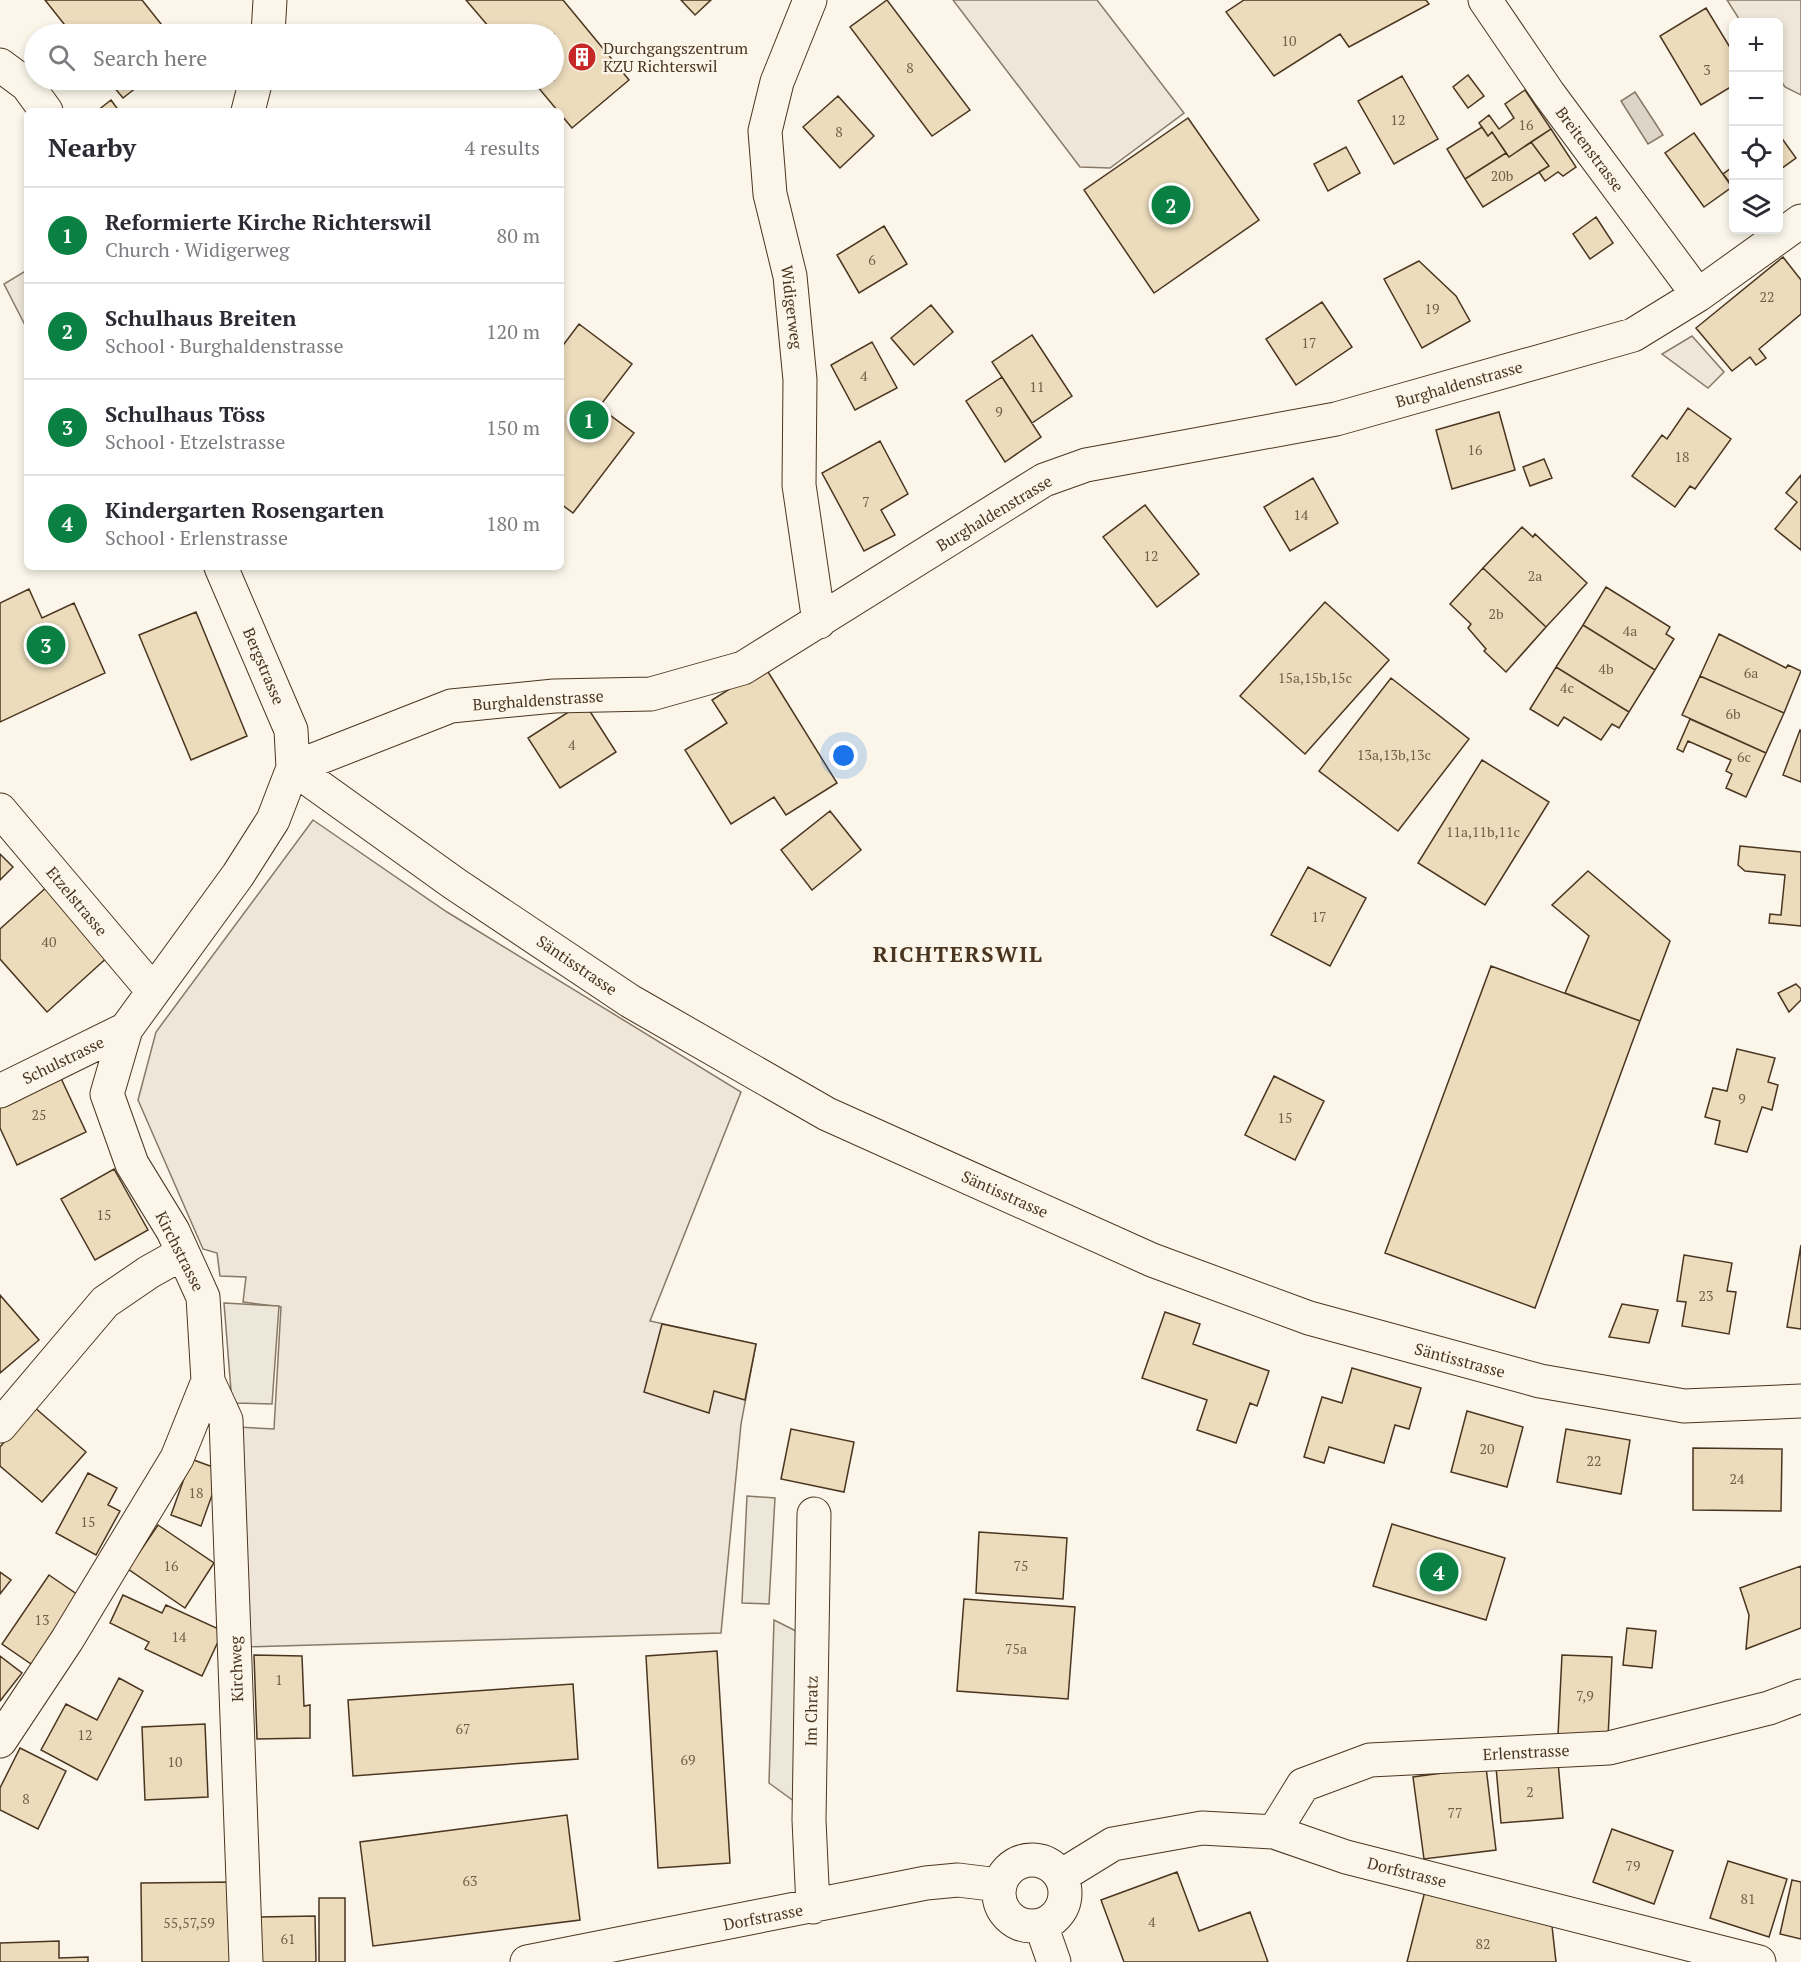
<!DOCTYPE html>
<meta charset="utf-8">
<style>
:root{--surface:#fff;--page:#f2f2f3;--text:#2b2b33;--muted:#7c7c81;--line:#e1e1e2;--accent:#0b8043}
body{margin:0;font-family:"PT Serif",serif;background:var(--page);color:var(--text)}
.controls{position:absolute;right:18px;top:18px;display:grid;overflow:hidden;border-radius:9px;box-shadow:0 3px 9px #0003}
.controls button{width:54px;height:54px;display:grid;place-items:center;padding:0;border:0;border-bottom:2px solid var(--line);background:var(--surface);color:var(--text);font:30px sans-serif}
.you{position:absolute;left:844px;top:756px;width:21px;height:21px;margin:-15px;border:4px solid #fff;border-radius:50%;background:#1a73e8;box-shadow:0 0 0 9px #1a73e833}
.badge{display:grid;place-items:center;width:39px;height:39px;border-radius:50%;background:var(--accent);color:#fff;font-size:20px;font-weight:700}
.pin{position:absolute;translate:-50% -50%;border:3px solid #fff;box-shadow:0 2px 6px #0006}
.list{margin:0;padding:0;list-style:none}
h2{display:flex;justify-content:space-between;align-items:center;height:78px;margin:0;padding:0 24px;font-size:26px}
h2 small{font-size:20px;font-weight:400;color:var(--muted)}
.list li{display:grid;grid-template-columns:39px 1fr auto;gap:18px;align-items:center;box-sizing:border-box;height:96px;padding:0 24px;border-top:2px solid var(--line)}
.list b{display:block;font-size:22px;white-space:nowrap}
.list p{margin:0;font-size:20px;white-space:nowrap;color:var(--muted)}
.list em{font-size:20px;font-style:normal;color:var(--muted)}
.icon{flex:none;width:33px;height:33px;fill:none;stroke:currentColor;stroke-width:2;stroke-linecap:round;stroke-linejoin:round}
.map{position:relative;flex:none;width:1801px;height:1962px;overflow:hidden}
.search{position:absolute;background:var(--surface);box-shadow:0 3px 9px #0003;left:24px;top:24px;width:540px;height:66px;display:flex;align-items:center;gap:15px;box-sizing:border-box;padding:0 21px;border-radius:33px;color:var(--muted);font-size:22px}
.panel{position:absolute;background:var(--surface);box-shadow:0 3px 9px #0003;left:24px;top:108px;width:540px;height:462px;border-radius:9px}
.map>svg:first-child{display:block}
.green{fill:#ede6d9;stroke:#887966;stroke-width:1.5}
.parking{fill:#ede7d9;stroke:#887966;stroke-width:1.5}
.water{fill:#dcd4c6;stroke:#887966;stroke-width:1.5}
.building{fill:#ecdcbc;stroke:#4a3520;stroke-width:1.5}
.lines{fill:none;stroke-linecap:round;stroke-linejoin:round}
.minor-casing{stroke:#4a3520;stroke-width:35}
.minor{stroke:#fbf6e9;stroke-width:33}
.labels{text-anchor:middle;stroke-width:4.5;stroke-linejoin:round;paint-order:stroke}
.number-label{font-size:14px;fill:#725f47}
.poi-label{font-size:16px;fill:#4a3520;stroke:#fbf6e9;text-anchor:start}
.street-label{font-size:16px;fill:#4a3520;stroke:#fbf6e9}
.district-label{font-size:22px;font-weight:bold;letter-spacing:1.5px;fill:#4a3520;stroke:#fbf6e9}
</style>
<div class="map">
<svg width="1801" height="1962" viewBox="0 0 1801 1962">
<rect width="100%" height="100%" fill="#fbf6e9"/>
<path class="green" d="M953,0H1097L1184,113L1110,168L1080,167Z
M1727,0H1801V95L1785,87L1779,78L1778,22H1741Z
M27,270V329L4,284Z
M1692,336L1724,372L1708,388L1662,354Z
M313,820L447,912L741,1092L650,1321L756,1344L741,1424L721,1633L243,1647L238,1427L274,1429L281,1307L243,1302L246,1277L220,1276L217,1253L203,1249L138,1100L156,1032Z"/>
<path class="parking" d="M224,1303L279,1306L272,1404L232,1403Z
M747,1496L775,1498L769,1604L742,1603Z
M774,1620L802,1634L798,1804L769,1783Z"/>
<path class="water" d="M1635,92L1663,135L1648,144L1621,101Z"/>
<path class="building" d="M45,0H142L169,34H72Z
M466,0H563L629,80L572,128L532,80H554V34H495Z
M681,0H711L695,15Z
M887,0L970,110L932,136L850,27Z
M1244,0H1426L1429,4L1349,47L1340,34L1274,76L1226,12Z
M1706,8L1734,54V85L1701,105L1660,36Z
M1468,75L1484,96L1468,108L1453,87Z
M1402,76L1438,139L1394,164L1358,101Z
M108,80H146L123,98Z
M1525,90L1551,129L1509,157L1492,132L1488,136L1479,123L1489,115L1499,129L1514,118L1505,104Z
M838,96L874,136L840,168L803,127Z
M111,100L119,111H97Z
M1188,118L1259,220L1154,293L1084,190Z
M1482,127L1488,136L1492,132L1506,153L1465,179L1447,149Z
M1551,129L1576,167L1563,176L1558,172L1545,181L1539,172L1549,166L1531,142Z
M1694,133L1732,187L1704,207L1665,153Z
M1778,133L1796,158L1778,171Z
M1531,142L1549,166L1483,207L1465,179L1506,153L1509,157Z
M1346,147L1360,173L1328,191L1314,164Z
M1734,166V188L1723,174Z
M1596,217L1613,243L1590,259L1573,234Z
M884,226L907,264L859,293L837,255Z
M1783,257L1801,280V314L1759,349L1766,358L1756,365L1750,357L1732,371L1696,328Z
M1419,261L1456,296L1470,321L1422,348L1384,279Z
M1322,302L1352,347L1296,385L1266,339Z
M931,305L953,332L914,365L891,338Z
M579,324L632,364L599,407L634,433L573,513L561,504V348Z
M1032,335L1072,396L1032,423L992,362Z
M872,342L897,388L855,410L831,365Z
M1002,377L1041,437L1005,462L966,401Z
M1688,408L1731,439L1695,489L1690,486L1675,507L1632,476L1662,435L1667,439Z
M1499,412L1515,470L1452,489L1436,430Z
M880,441L908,494L881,510L895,535L864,551L822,473Z
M1544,459L1552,478L1530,486L1523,467Z
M1801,475V550L1775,529L1797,502L1786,493Z
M1313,478L1338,523L1290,551L1264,507Z
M1145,505L1199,574L1157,607L1103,537Z
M1522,527L1533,537L1535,534L1587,583L1546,627L1483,568Z
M1483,568L1546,627L1506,672L1484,651L1486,649L1468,628L1471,624L1450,604Z
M1606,587L1670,627L1666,634L1674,639L1655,670L1583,625Z
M29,589L42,618L74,603L105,673L0,722V603Z
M1325,602L1389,660L1305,754L1240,696Z
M196,612L247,736L191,760L139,635Z
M1583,625L1655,670L1629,712L1556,667Z
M1719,634L1786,668L1788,665L1801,671L1784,713L1700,676Z
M765,667L837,783L786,815L774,797L731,824L685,750L727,723L712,700Z
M1556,667L1629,712L1619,728L1612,724L1601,740L1564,717L1558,726L1530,709Z
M1700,676L1784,713L1766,753L1682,715Z
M1391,678L1469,739L1398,831L1319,771Z
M584,702L616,752L560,788L528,738Z
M1690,719L1766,753L1746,797L1726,788L1732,774L1726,771L1731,760L1688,741L1683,752L1677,749Z
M1800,730L1801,731V782L1783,775Z
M1482,760L1549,802L1485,905L1418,863Z
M830,811L861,850L812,890L781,850Z
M1740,846L1801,852V926L1769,923L1770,914L1781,915L1785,875L1745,871L1738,865Z
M0,854L13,867L0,880Z
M1308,867L1366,898L1330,966L1271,935Z
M1588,871L1670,941L1640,1021L1565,993L1589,936L1552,905Z
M49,885L110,955L47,1012L0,959V929Z
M1491,966L1640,1021L1535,1308L1385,1253Z
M1796,984L1801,989V1000L1789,1012L1778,993Z
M1737,1049L1775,1058L1768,1082L1778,1085L1772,1110L1762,1107L1747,1152L1715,1144L1720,1121L1705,1117L1713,1088L1727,1091Z
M59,1074L86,1132L17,1165L0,1128V1102Z
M1274,1076L1324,1101L1295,1160L1245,1135Z
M114,1169L148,1230L95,1260L61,1199Z
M1801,1245V1329L1787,1327Z
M1684,1255L1732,1263L1727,1291L1736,1292L1729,1334L1682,1326L1686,1302L1677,1301Z
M0,1295L39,1340L0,1373Z
M1622,1304L1658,1310L1649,1343L1609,1337Z
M1165,1312L1200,1324L1193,1344L1269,1371L1257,1406L1250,1403L1236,1443L1197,1430L1207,1400L1142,1378Z
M662,1324L756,1344L745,1400L714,1391L709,1413L644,1392Z
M1352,1368L1421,1388L1409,1429L1395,1425L1384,1463L1329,1447L1324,1463L1304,1457L1322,1397L1342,1403Z
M34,1407L86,1452L42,1502L0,1466V1447Z
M1467,1411L1523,1427L1507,1487L1451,1472Z
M791,1429L854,1442L844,1492L781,1479Z
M1566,1429L1630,1440L1621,1494L1557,1482Z
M1693,1448L1782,1449L1781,1511L1693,1510Z
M191,1459L221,1470L201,1526L171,1515Z
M88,1473L117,1488L108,1505L120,1511L96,1555L56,1533Z
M1392,1524L1505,1558L1486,1620L1373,1586Z
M158,1525L214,1563L185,1608L128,1569Z
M979,1532L1067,1538L1063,1599L976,1593Z
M1801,1566V1628L1746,1649L1749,1615L1740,1588Z
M0,1572L11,1580L0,1594Z
M49,1575L81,1597L34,1666L2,1644Z
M123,1595L162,1613L166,1605L223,1631L202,1676L145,1649L149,1642L110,1623Z
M964,1599L1075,1607L1068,1699L957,1691Z
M1627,1628L1656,1631L1652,1668L1623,1665Z
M717,1651L730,1863L658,1868L646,1656Z
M254,1655L302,1656L304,1706L310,1705V1738L257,1739Z
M1562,1655L1612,1657L1608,1737L1558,1735Z
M0,1656L22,1673L0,1701Z
M119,1678L143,1691L97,1780L41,1750L66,1704L97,1720Z
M573,1684L578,1759L353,1776L348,1700Z
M205,1724L208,1797L145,1800L142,1727Z
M20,1748L66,1771L38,1829L0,1810V1788Z
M1558,1762L1563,1818L1501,1823L1496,1767Z
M1486,1767L1496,1850L1424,1859L1413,1777Z
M567,1815L580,1920L373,1946L360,1842Z
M1612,1829L1673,1851L1654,1904L1593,1882Z
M1728,1861L1787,1879L1769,1937L1710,1918Z
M1177,1872L1199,1931L1250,1912L1268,1962H1124L1101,1900Z
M1792,1880L1801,1882V1939L1780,1934Z
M236,1882L237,1962H142L141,1883Z
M1425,1891L1552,1926L1556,1962H1407Z
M319,1898H345V1962H319Z
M315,1916L316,1962H260L259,1917Z
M59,1941V1958L88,1957V1962H0V1943Z"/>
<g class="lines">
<g class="minor-casing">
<path id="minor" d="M810,0L777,82L765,131L770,194L790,276L800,380L799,485L819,622
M1485,0L1549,94L1698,295
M268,34L270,0
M0,65L27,85L46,111
M248,111L256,80
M293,768L455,884L630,1001L827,1114L1152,1260L1309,1318L1540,1381L1684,1406L1801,1401
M293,768L451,706L554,696L651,694L743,668L1044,480L1086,465L1336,419L1633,335L1698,295L1801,221
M0,810L153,991
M0,1091L126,1029
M208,1381L226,1420L246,1962
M0,1426L105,1302L149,1272L183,1253
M0,1741L67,1640L177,1458L208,1381L203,1297L173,1231L132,1164L107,1094L126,1029L238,875L273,820L293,768L291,730L221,567
M1274,1832L1303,1785L1370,1760L1609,1748L1769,1708L1801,1696
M999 1893a33 33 0 1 1 66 0a33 33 0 1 1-66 0Z
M1061,1876L1113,1844L1202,1828L1274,1832L1346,1857L1759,1962
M813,1907L809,1820L814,1514
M1041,1925L1054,1962
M527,1962L926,1883L958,1880L999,1885"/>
</g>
<use href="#minor" class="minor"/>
</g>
<defs>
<g id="building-disc" transform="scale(1.5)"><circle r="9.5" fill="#c62828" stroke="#fbf6e9"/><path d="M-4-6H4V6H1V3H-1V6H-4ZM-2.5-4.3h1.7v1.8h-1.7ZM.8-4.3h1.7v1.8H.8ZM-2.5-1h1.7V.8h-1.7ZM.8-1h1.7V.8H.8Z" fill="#fff"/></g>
</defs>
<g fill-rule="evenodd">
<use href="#building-disc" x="582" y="57"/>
</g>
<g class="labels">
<g class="number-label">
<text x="1289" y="46">10</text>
<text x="910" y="73">8</text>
<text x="1707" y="75">3</text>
<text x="1398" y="125">12</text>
<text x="1526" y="130">16</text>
<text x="839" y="137">8</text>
<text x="1502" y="181">20b</text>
<text x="872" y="265">6</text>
<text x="1767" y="302">22</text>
<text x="1432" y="314">19</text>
<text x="1309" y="348">17</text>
<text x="864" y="381">4</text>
<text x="1037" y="392">11</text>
<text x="999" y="417">9</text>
<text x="1475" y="455">16</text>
<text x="1682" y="462">18</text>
<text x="866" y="507">7</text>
<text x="1301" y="520">14</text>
<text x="1151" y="561">12</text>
<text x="1535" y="581">2a</text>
<text x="1496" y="619">2b</text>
<text x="1630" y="636">4a</text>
<text x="1606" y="674">4b</text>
<text x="1751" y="678">6a</text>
<text x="1315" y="683">15a,15b,15c</text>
<text x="1567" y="693">4c</text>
<text x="1733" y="719">6b</text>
<text x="572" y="750">4</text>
<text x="1394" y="760">13a,13b,13c</text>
<text x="1744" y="762">6c</text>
<text x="1483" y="837">11a,11b,11c</text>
<text x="1319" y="922">17</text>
<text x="49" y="947">40</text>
<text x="1742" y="1104">9</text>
<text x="39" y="1120">25</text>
<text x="1285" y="1123">15</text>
<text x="104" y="1220">15</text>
<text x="1706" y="1301">23</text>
<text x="1487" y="1454">20</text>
<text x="1594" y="1466">22</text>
<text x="1737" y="1484">24</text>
<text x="196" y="1498">18</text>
<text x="88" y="1527">15</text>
<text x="171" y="1571">16</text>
<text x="1021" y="1571">75</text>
<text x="42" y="1625">13</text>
<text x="179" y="1642">14</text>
<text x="1016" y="1654">75a</text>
<text x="279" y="1685">1</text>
<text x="1585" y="1701">7,9</text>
<text x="463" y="1734">67</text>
<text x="85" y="1740">12</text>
<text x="688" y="1765">69</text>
<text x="175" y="1767">10</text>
<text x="1530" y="1797">2</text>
<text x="26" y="1804">8</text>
<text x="1455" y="1818">77</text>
<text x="1633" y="1871">79</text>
<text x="470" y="1886">63</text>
<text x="1748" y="1904">81</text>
<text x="1152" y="1927">4</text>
<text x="189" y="1928">55,57,59</text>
<text x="288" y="1944">61</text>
<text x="1483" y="1949">82</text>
</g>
<g class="poi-label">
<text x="603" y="54">Durchgangszentrum<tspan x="603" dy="18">KZU Richterswil</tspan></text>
</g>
<g class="street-label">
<text transform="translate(1590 149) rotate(53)" y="6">Breitenstrasse</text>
<text transform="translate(792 307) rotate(83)" y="6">Widigerweg</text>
<text transform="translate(1459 384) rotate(-16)" y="6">Burghaldenstrasse</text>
<text transform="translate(994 513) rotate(-31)" y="6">Burghaldenstrasse</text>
<text transform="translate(264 666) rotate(67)" y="6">Bergstrasse</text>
<text transform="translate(538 700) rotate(-4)" y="6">Burghaldenstrasse</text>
<text transform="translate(77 901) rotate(50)" y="6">Etzelstrasse</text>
<text transform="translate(577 965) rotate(34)" y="6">Säntisstrasse</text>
<text transform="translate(63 1060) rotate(-26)" y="6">Schulstrasse</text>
<text transform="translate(1005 1194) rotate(24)" y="6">Säntisstrasse</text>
<text transform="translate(180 1251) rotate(63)" y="6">Kirchstrasse</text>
<text transform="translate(1460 1360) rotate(15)" y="6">Säntisstrasse</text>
<text transform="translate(236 1669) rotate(-92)" y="6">Kirchweg</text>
<text transform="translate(811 1711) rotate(-89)" y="6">Im Chratz</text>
<text transform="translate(1526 1752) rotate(-3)" y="6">Erlenstrasse</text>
<text transform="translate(1407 1872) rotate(14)" y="6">Dorfstrasse</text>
<text transform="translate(763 1917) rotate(-11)" y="6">Dorfstrasse</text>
</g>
<g class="district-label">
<text x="958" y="962">RICHTERSWIL</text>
</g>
</g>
</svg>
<div class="controls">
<button>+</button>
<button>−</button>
<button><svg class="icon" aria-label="locate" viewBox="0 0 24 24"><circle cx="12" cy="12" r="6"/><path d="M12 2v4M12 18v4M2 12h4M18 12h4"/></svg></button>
<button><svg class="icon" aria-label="layers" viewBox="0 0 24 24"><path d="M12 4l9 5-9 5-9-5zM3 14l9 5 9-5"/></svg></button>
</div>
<div class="you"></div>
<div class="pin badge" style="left:589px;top:420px">1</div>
<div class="pin badge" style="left:1171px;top:205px">2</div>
<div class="pin badge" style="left:46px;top:645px">3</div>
<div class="pin badge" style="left:1439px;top:1572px">4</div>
<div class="search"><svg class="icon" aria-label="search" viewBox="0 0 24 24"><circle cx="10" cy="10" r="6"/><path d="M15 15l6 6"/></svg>Search here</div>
<section class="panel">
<h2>Nearby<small>4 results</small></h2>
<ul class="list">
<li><span class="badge">1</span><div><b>Reformierte Kirche Richterswil</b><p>Church · Widigerweg</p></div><em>80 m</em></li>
<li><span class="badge">2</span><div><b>Schulhaus Breiten</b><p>School · Burghaldenstrasse</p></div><em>120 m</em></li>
<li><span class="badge">3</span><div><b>Schulhaus Töss</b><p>School · Etzelstrasse</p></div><em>150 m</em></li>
<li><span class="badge">4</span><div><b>Kindergarten Rosengarten</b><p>School · Erlenstrasse</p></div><em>180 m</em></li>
</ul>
</section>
</div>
